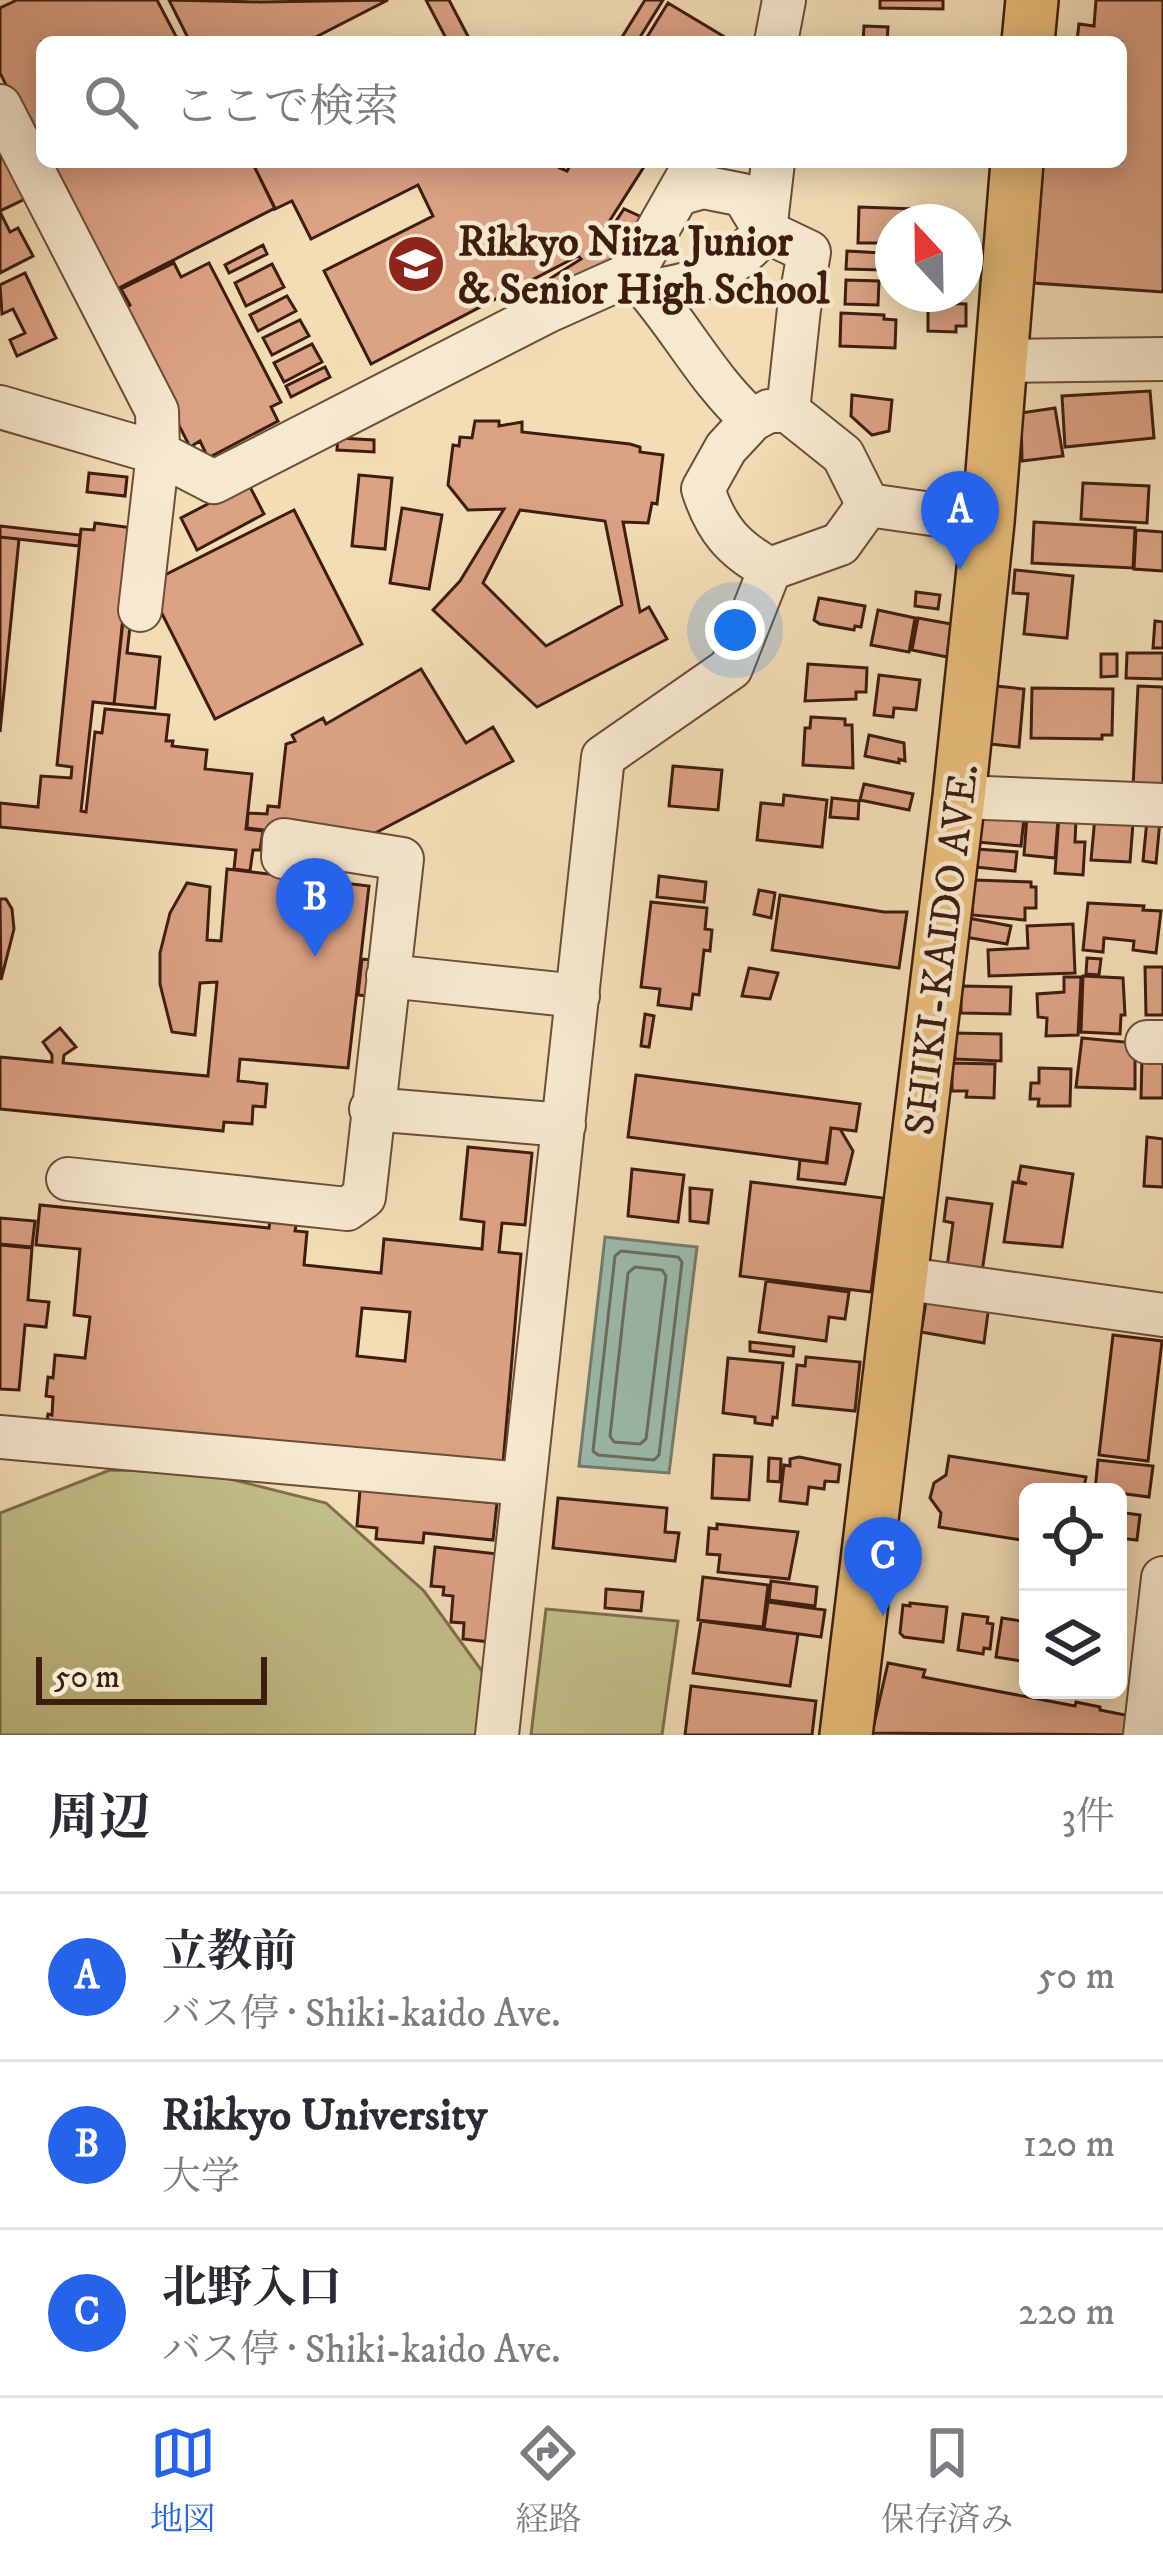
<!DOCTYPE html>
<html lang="ja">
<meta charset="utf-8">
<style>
:root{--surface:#fff;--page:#f2f2f3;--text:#2b2b33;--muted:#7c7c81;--line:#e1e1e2;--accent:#2563eb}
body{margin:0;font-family:"IM FELL DW Pica","Noto Serif JP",serif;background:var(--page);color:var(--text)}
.controls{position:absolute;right:36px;bottom:36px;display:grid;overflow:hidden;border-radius:18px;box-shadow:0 6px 30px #0003}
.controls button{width:108px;height:108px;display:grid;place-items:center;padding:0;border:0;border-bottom:3px solid var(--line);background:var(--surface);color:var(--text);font:60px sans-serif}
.compass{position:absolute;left:875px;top:204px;width:108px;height:108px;border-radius:50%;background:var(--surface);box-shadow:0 6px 30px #0003;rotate:338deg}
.scale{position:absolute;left:36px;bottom:30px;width:231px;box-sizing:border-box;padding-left:12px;border:6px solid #3e1d0f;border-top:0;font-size:33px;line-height:42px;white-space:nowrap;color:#3e1d0f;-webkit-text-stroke:9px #f7e9cf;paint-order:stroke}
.you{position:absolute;left:735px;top:630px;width:42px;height:42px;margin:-30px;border:9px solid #fff;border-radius:50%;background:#1a73e8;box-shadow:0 0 0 18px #1a73e833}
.badge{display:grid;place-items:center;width:78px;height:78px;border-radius:50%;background:var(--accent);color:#fff;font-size:39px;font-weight:700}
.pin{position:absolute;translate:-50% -99px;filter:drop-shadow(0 3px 6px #0008)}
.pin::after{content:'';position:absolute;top:63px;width:42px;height:36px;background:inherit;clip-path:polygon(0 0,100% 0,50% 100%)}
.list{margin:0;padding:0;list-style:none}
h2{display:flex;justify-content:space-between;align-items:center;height:156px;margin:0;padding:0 48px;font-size:51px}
h2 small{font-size:39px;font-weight:400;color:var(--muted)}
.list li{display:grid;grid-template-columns:78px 1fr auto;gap:36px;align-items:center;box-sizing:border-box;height:168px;padding:0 48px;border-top:3px solid var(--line)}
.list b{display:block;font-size:45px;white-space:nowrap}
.list p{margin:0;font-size:39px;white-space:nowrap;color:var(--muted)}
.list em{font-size:39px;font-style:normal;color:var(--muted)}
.icon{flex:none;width:66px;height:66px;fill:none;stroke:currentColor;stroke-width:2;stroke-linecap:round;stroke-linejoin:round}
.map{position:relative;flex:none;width:1163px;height:1735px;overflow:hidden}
.search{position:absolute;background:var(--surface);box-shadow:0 6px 30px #0003;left:36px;right:36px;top:36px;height:132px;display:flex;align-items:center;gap:30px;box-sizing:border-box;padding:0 42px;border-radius:18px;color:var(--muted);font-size:45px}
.sheet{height:660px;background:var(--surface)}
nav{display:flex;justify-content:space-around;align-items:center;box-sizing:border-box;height:168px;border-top:3px solid var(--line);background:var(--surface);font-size:33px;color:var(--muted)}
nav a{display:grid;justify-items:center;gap:6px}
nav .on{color:var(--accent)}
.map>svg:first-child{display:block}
.green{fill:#c2bf88;stroke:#806e4c;stroke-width:3}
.water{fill:#9bbcae;stroke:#767c6e;stroke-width:3}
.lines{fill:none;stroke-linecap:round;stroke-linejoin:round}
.shore{stroke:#6c6c5e;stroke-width:3}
.building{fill:#dca284;stroke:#3e1d0f;stroke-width:3;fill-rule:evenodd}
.minor-casing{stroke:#6b4d38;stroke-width:46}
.major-casing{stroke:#3e1d0f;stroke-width:56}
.minor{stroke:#f7e9cf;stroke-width:42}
.major{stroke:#e9be7a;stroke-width:51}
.labels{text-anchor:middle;stroke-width:9;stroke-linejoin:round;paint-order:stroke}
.poi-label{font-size:42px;font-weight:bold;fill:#3e1d0f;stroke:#f7e9cf;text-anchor:start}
.street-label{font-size:42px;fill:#3e1d0f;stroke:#f7e9cf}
</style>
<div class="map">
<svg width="1163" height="1735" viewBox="0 0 1163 1735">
<rect width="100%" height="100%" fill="#f2ddb5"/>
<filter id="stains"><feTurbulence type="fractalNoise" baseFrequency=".00167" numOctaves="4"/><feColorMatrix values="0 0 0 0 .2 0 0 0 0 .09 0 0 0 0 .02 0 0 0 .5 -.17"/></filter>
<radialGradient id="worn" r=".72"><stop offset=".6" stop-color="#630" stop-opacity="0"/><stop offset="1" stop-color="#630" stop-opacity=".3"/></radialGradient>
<path class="green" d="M110,1470L202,1472L326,1503L424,1591L482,1671L490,1712L479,1735H0V1513Z
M546,1609L678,1621L662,1735H531Z"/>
<path class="water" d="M605,1237L697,1247L669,1473L579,1466Z"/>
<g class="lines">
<path class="shore" d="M621,1251L678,1257L682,1262L659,1455L654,1460L598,1455L593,1451L615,1256Z
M635,1267L662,1270L666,1276L646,1439L640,1444L614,1442L610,1436L628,1273Z"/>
</g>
<path class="building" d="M17,0H157L179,42H42V156L0,73V8Z
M169,0L260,2L388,0L306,42H190Z
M426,0H449L471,42H448Z
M645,0H663L637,42H619Z
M880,0H943V9L880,8Z
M1096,0H1163V292L1034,283L1043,162H1121V42H1057V38L1077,40L1079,24L1094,26Z
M668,3L723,36L719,42H644Z
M864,26L888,27L887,42H863Z
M0,145L27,198L0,211Z
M45,162H266L255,168L275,208L111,292Z
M266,162H564L560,168L567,171L572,162H647L600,236L604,239L624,209L646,219L616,261L559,299L551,278L581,259L578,256L371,364L324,271L433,216L418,185L311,239L292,201L275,209L255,168Z
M859,207L945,210V222H893V243H858Z
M0,212L10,232L18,228L33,256L0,273Z
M263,245L267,254L229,273L225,265Z
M847,251L882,253V270L846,269Z
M174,263L181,277L209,263L281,402L271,407L278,421L208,458L200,441L190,447L120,310L130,305L121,289Z
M272,264L284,287L246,306L235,283Z
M25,273L56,338L17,356L10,340L25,333L13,309L2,314L0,285Z
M846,280L879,281L878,305L845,304Z
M287,296L296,311L258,331L250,315Z
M928,303L966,304V326H956V332L928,331Z
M841,313L884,315V319L896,320L895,348L840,346Z
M300,320L309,336L272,355L263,338Z
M312,344L322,362L284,382L274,363Z
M325,367L330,377L291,397L286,386Z
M1150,391L1154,438L1065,447L1062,396Z
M852,395L892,400L889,431L872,435L851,416Z
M1055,408L1063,456L1022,461L1021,413Z
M475,421H499V426L522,422V432L630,444L640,447V452L663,455L657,504L652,503L648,523L623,522L640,612L649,607L667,639L537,707L433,610L460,581L504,509L468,510L448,485L453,445L459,446L460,437L472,438ZM520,510L605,521L622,605L546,646L483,583Z
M338,438L374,440V452L337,450Z
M89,473L127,477L125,496L87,492Z
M359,475L392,478L385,549L352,546Z
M248,483L264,514L197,550L181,518Z
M1083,483L1149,486L1147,523L1081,519Z
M402,508L442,515L429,589L390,583Z
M294,510L362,644L215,719L147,584Z
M1034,522L1135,528L1133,568L1032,563Z
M95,523L133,528L114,704L93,702L81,811L86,812L95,732L102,733L105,709L169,715L166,741H173L172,746L207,750L205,769L252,774L246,829L263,831L260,850H253L250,871L234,869L236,850L0,827V803L38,807L41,776L71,778L72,767L57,765L81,529L94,530Z
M0,526L80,535L79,546L0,537Z
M1136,530L1163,532V571L1134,569Z
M0,537L19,539L0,732Z
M1015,570L1073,576L1067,638L1024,634L1028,594L1013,593Z
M916,592L940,595L938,609L915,606Z
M819,598L865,606L861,627L855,626L854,630L820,624L814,620Z
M878,610L915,618L909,652L871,645Z
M123,617L131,618L127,653L160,657L155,708L114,704Z
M918,618L951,624L947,657L912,650Z
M1155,621L1163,622V648H1153Z
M1127,653H1163V679L1126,678Z
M1101,654H1117V676L1101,677Z
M808,664L867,668L866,692H856V699L805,701Z
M421,669L466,743L493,727L513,761L358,842L247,828L248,813L267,814L268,806L279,807L286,744L295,741L292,735L323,718L326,724Z
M879,675L920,680L916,710L894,708L893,717L874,715Z
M996,686L1024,689L1019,747L990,744Z
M1138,686L1163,687V788L1133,787Z
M1032,688L1113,689L1112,735H1102V739L1031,738Z
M811,717L845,719V725H852L853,768L803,765L805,728H810Z
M869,735L904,743L905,761L899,759V763L865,756Z
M673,766L722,770L718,810L669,806Z
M864,784L913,794L909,810L860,800Z
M784,795L827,800L822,847L757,840L761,803L783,805Z
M832,798L859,801L858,819L830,817Z
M987,815L1024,818L1021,846L977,842L981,820Z
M1027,816L1058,819L1055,858L1024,855Z
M1059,816L1076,818L1075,842H1085L1083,875L1055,873Z
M1095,817L1133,823L1130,862L1091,860Z
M1147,820L1160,821L1156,863L1143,861Z
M977,849L1017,852L1015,871L975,867Z
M227,869L369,886L348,1068L240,1059L238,1081L267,1084L265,1107L253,1106L252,1124L224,1122L223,1131L0,1109V1057L52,1062V1055L43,1042L60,1028L76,1047L64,1055L63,1063L208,1076L217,982L200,983L195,1035L172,1032L160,984V953L170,913L187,883L210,887L207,940L221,941Z
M659,876L706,882L704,902L657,897Z
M974,880L1031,882V887H1036V908H1025V920L972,915Z
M759,890L775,893L771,918L754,914Z
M780,895L884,912H907L899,968L772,950Z
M0,899H6L12,909L14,929L1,980Z
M651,902L707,908L705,929L712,930L710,951L704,950L699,995L693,994L691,1009L658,1005L660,989L641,987Z
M1088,903L1144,906L1143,910L1161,911L1156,953L1133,950L1134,941L1104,938L1103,952L1083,950Z
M968,918L1011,926L1007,944L965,937Z
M1073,924L1075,973L989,976L988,950L1028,948L1027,926Z
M1087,958L1101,959L1099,975L1086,974Z
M362,959L372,960L368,996L358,995Z
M1145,967H1163V1015H1146Z
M749,968L778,973L770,999L742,996Z
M1083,976L1123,978L1125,1015H1121L1120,1034L1081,1032Z
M1064,977H1081L1078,1035L1046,1036L1047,1018L1038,1017L1037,994L1064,992Z
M961,986L1011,987L1010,1014L961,1013Z
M645,1014L654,1016L649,1047L641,1046Z
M955,1033L1001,1034V1061L955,1059Z
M1082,1038L1135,1043V1089L1076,1087Z
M1142,1057L1163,1058V1098H1141Z
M952,1063L995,1064L994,1098L966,1097L967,1091H952Z
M1039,1068L1071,1069L1070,1106H1038L1039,1099H1030L1031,1083H1039Z
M636,1075L860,1104L856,1131L831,1128L826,1163L628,1137Z
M831,1128L840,1129L853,1151L845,1184L798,1179L800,1160L827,1163Z
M1147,1137L1163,1139V1187L1144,1186Z
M468,1147L532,1153L525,1225L502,1223L499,1252L521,1254L503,1464L47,1420L48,1414L52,1415L53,1397L46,1396L48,1377L53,1378L55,1355L85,1358L90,1317L74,1315L80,1249L36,1245L40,1205L269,1228L270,1218L297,1220L295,1231L307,1232L304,1265L381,1273L384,1239L482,1249L484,1222L461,1219ZM362,1308L410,1312L405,1361L357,1356Z
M1021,1166L1073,1174L1062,1247L1004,1242L1013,1182L1027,1184L1018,1181Z
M632,1169L684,1175L678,1222L628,1216Z
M751,1182L883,1198L871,1292L740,1276Z
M690,1188L712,1190L708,1223L690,1221Z
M947,1198L992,1204L982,1272L947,1267L953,1223L944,1221Z
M0,1218L35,1221L32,1247L0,1244Z
M0,1245L32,1248L28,1300L49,1302L46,1327L25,1325L19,1390L0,1389Z
M766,1281L849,1292L845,1319L829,1317L826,1341L759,1332Z
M927,1296L989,1305L984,1343L921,1332Z
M1113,1335L1162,1341L1148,1461L1099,1455Z
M750,1342L794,1347L793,1356L750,1351Z
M806,1357L860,1362L855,1411L793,1405L797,1365L805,1366Z
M728,1358L783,1363L777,1418L773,1417L772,1425L755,1423V1417L723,1413Z
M714,1455L752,1457L749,1500L712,1498Z
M949,1456L1086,1477L1083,1492H1028V1541L939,1527L941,1513L930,1498L934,1483L946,1475Z
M799,1457L840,1465L838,1482L825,1481L824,1489L809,1487L807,1504L780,1501L784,1465L790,1466V1459Z
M769,1458L781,1459L780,1482L768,1481Z
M1098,1460L1153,1466L1149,1497L1095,1490Z
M360,1490L497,1503L493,1540L424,1533L423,1543L376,1539L377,1528L357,1526Z
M558,1498L667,1508L665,1532L679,1533L675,1561L553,1548Z
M1118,1512L1140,1515L1137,1540L1118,1538Z
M717,1524L798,1532L789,1579L718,1572L720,1555L707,1554L709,1528L717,1529Z
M435,1547L498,1554L490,1642L463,1639L464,1623L451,1622L453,1596L443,1595L444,1587L431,1586Z
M703,1577L768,1585L763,1627L698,1620Z
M771,1581L817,1587L815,1606L769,1600Z
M606,1589L643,1592L641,1611L605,1608Z
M768,1602L825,1610L821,1637L764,1629Z
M910,1603L947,1607L943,1642L904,1637L900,1633L903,1605L910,1606Z
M963,1614L988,1617L987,1623L993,1624L990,1649L984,1648L983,1654L958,1650Z
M1002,1618L1027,1622L1028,1649L1021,1661L996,1657Z
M701,1621L798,1634L790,1686L693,1673Z
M888,1663L925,1670L923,1677L1075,1706L1076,1702L1100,1707V1710L1130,1716L1131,1735L872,1733Z
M691,1686L816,1701L812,1735H685Z"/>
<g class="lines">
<g class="minor-casing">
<path id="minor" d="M776,42L784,0
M0,106L157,411L158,453L140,610
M773,162L765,231L809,252L799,309L788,411
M633,273C677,319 705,378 752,420L769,411H788L843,455L868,505L988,522
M651,291C704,283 730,272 765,231L743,195L703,187L678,194
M1000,361L1163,359
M0,407L158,453L214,482L548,311L633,273L696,162
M752,420L726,448L703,489C716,529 733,549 770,569
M959,797L1163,805
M388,976L578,996
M1147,1042H1163
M371,1109L564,1125
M68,1179L347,1209L364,1197L402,859L284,840L283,857
M900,1278L1163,1315
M0,1437L524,1484
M497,1735L603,757L731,668L770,569L840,544L868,505
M1145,1735L1163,1578"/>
</g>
<g class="major-casing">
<path id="major" d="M1028,42L1032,0
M846,1735L959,797L988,522L1017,162"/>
</g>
<use href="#minor" class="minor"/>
<use href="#major" class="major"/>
</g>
<defs>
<g id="school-disc" transform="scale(3)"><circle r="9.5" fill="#8f2418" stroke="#f7e9cf"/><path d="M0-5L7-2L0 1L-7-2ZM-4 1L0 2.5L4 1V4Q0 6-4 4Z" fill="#fff"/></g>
</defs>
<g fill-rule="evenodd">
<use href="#school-disc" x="416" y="264"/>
</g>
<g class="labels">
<g class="poi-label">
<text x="458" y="255">Rikkyo Niiza Junior<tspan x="458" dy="48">&amp; Senior High School</tspan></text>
</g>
<g class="street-label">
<text transform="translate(940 949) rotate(-83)" y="15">SHIKI-KAIDO AVE.</text>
</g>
</g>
<rect width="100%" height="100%" filter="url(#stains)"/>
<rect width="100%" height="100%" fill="url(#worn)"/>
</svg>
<div class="controls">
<button><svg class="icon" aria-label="locate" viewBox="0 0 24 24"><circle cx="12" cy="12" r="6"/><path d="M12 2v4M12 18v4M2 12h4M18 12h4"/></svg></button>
<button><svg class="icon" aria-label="layers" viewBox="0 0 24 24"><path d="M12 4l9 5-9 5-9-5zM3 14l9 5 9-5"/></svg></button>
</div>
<svg class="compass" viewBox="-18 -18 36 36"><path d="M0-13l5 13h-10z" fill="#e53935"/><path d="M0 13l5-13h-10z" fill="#7c7c81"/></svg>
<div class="scale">50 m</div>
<div class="you"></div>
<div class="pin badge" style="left:960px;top:570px">A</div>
<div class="pin badge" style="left:315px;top:957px">B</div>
<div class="pin badge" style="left:883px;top:1616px">C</div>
<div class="search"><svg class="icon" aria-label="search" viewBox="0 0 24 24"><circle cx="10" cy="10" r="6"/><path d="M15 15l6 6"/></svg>ここで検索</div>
</div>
<section class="sheet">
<h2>周辺<small>3件</small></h2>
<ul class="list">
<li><span class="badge">A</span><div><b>立教前</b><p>バス停 · Shiki-kaido Ave.</p></div><em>50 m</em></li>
<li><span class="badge">B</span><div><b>Rikkyo University</b><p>大学</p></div><em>120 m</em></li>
<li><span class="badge">C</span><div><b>北野入口</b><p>バス停 · Shiki-kaido Ave.</p></div><em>220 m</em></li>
</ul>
</section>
<nav>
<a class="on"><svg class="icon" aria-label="map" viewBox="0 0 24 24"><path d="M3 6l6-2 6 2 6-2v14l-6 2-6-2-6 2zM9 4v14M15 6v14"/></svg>地図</a>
<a><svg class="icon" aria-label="directions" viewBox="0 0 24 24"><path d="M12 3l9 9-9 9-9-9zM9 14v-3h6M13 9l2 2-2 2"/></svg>経路</a>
<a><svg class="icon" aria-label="saved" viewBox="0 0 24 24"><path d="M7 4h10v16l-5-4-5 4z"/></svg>保存済み</a>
</nav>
